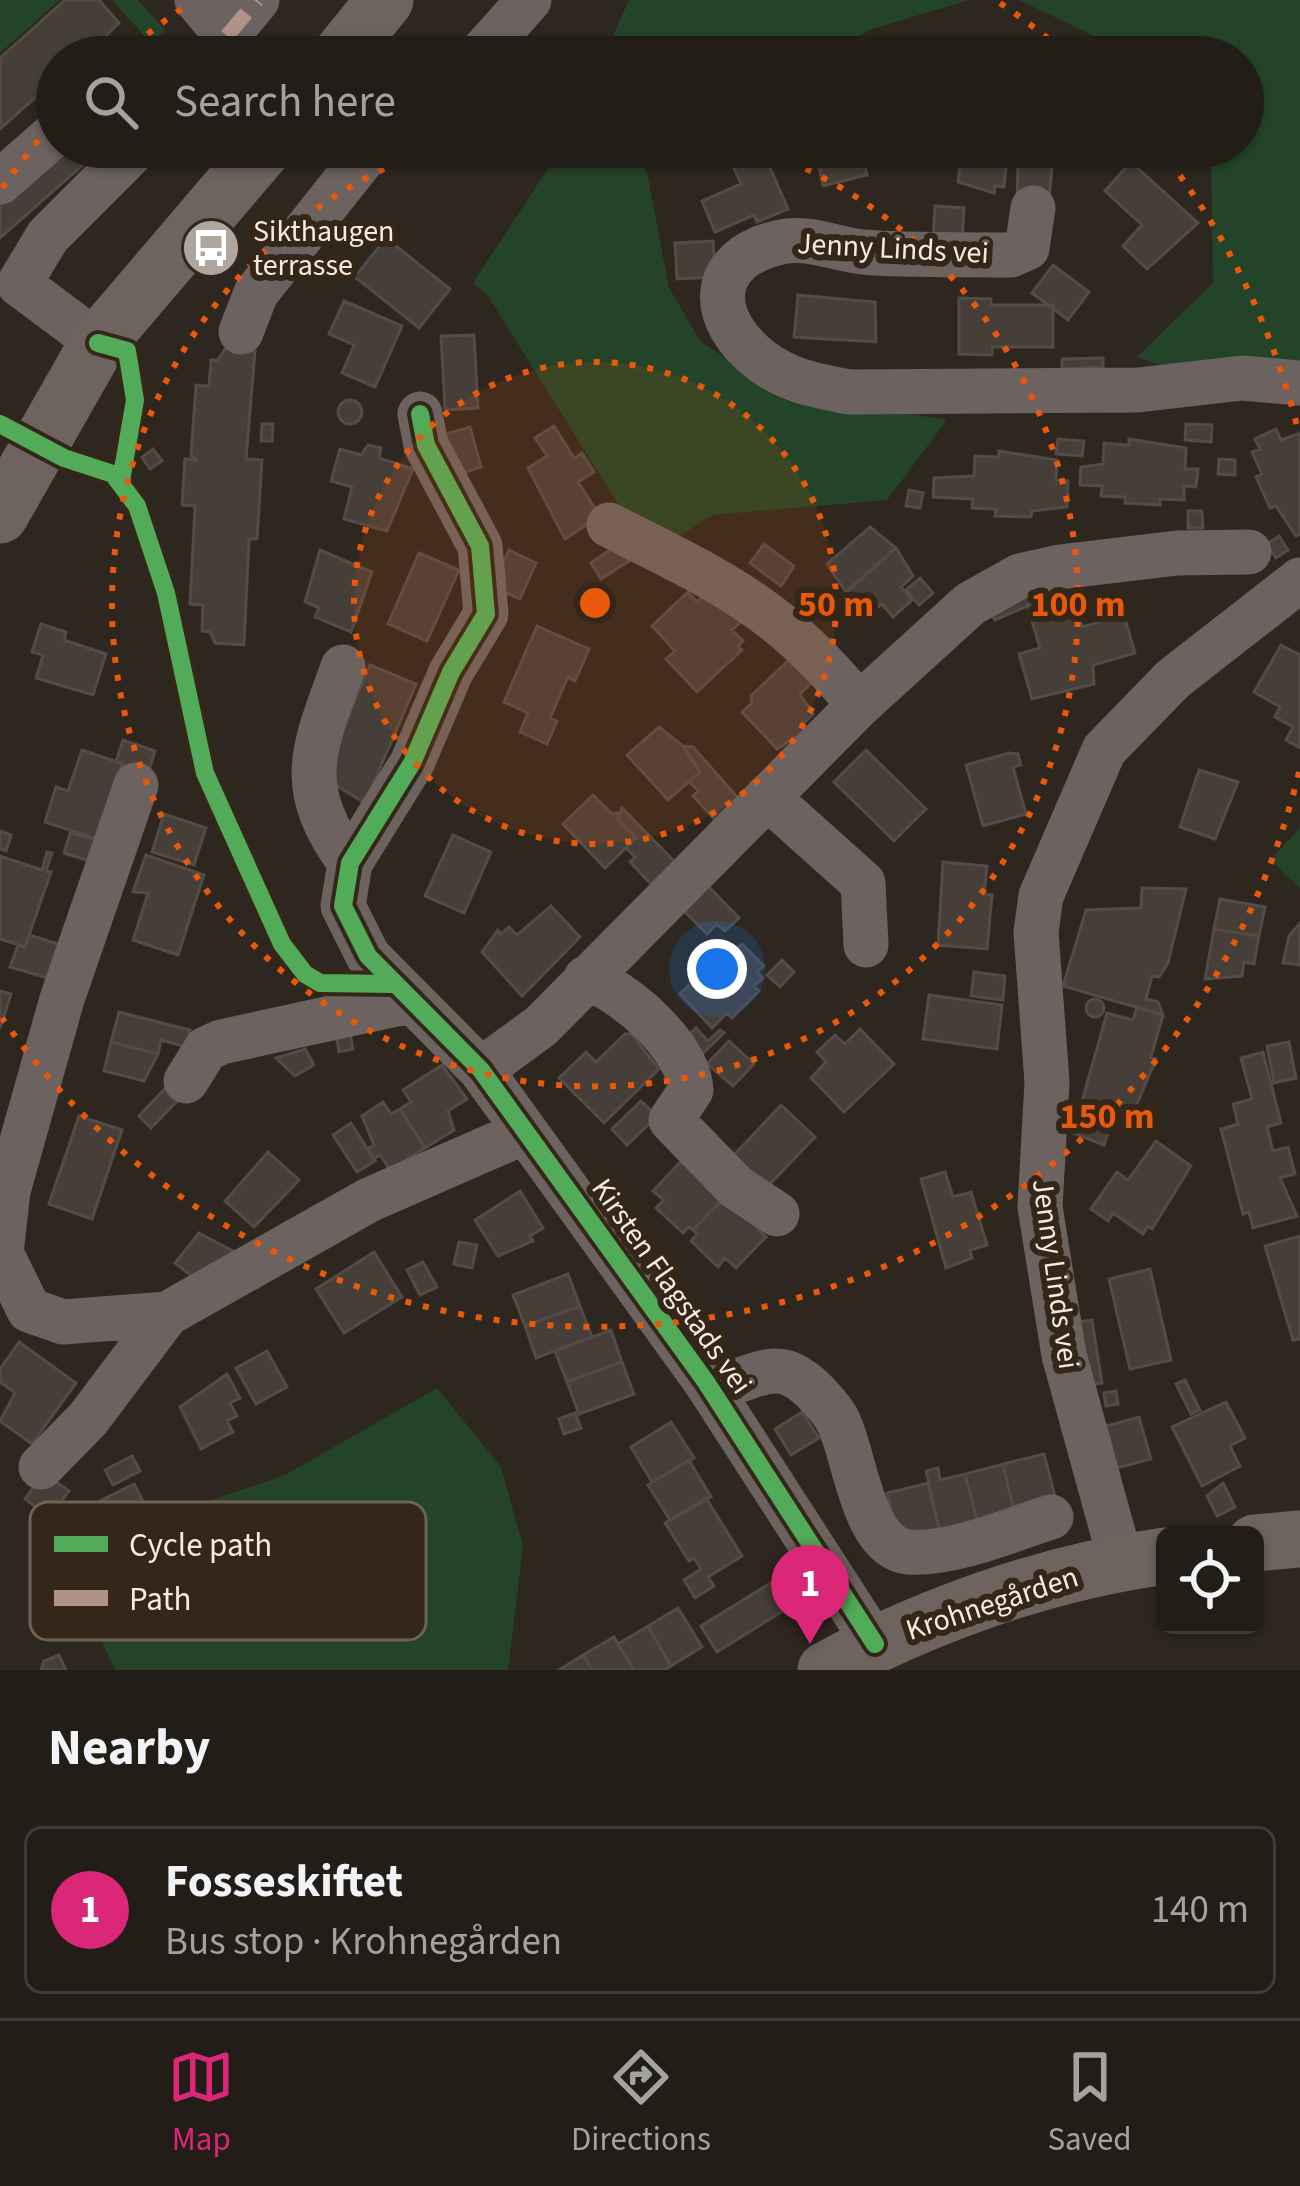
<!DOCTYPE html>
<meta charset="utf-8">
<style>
:root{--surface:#221d17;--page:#2e2a24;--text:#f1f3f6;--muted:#a2a2a1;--line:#3f3b36;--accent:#db2777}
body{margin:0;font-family:"Source Sans 3",sans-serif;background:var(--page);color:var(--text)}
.controls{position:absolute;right:36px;bottom:36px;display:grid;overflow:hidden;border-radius:18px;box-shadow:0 3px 9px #0004}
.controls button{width:108px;height:108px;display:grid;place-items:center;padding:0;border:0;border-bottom:3px solid var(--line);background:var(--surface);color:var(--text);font:60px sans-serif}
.you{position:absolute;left:717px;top:969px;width:42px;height:42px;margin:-30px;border:9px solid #fff;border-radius:50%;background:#1a73e8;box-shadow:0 0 0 18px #1a73e833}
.badge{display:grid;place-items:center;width:78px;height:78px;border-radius:50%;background:var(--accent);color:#fff;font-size:39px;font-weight:700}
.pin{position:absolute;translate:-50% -99px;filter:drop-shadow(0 3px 6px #0008)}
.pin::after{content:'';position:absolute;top:63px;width:42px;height:36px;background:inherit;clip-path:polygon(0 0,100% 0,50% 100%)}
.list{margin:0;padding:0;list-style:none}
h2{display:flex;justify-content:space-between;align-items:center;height:156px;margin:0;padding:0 48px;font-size:51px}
h2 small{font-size:39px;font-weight:400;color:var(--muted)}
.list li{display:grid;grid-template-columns:78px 1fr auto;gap:36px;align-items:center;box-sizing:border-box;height:168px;margin:0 24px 24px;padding:0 24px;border:3px solid var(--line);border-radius:18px}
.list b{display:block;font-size:45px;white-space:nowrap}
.list p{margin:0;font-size:39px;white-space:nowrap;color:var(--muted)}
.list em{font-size:39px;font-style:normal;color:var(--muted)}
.icon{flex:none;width:66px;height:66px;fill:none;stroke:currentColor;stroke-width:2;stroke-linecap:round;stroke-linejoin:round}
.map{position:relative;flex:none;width:1300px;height:1670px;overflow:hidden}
.search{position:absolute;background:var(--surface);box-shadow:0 3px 9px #0004;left:36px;right:36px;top:36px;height:132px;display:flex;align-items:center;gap:30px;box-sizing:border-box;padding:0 42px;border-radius:66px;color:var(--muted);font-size:45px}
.sheet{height:348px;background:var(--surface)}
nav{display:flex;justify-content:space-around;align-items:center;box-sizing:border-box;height:168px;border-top:3px solid var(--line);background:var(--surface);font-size:33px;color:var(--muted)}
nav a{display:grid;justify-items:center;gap:6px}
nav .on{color:var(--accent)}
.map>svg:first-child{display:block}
.green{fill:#244429}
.building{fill:#463f39;stroke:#524b46;stroke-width:3}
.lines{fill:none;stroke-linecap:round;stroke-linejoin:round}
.minor{stroke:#6c6260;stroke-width:45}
.major{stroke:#6f635f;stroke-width:57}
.quiet{stroke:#af9288;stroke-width:15;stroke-dasharray:30 15;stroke-linecap:butt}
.cycleway-casing{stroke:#342719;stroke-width:26}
.cycleway{stroke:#51ab58;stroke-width:18}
.ring{fill:none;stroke:#e8590c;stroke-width:6;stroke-dasharray:6 12}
.labels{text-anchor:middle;stroke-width:12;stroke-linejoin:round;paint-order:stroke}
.poi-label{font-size:30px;fill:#f4ebe2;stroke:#342719;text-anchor:start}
.street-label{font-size:30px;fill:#f4ebe2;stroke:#342719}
.key{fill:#342719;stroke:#6e6255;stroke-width:3}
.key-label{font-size:33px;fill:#f4ebe2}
.centre{fill:#e8590c;stroke:#342719;stroke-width:6}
.ring-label{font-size:36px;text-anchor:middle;font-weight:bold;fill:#e8590c;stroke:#342719;stroke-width:12;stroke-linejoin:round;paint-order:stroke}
</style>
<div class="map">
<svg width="1300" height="1670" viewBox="0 0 1300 1670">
<rect width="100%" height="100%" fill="#2e271f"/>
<path class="green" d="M0,0H60L0,53Z
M112,0H138L165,30L151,43Z
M629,0H969L872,29L819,57H604Z
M1019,0H1300V402L1249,396L1137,357L1213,283L1211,157L1205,147H1243V57H1138Z
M562,147H645L635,153L647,172L669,288L701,342L780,393L947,420L887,500L712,515L650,555L488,296L473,283Z
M1300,828V888L1270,860Z
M437,1388L501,1467L523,1546L508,1670H115L76,1585L159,1518L285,1475Z"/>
<path class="building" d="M65,0H99L119,23L84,57H57V78L0,129V58Z
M63,147H103L0,238V203Z
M750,147H761L788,209L757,222L754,215L715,232L702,201L741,184L729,156Z
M815,147H860L867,175L823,186Z
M962,147H1008L1004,187L995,186L994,193L958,182Z
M1131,162L1198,223L1147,269L1123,246L1142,225L1105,191Z
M1018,163L1052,167L1049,200L1017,204Z
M935,206L964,208L962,243L933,241Z
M386,238L450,289L419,328L355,277Z
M713,241L715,277L677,279L675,243Z
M1053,265L1089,292L1068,320L1032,293Z
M798,295L875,302L876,342L794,337Z
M959,298L991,299V305H1053V347H992V355L959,354Z
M344,301L402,326L375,387L342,373L354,345L329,334Z
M474,335L478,408L445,410L441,336Z
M225,349L255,351L246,459L262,460L257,539H249L244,645L215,643L210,632L202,631L203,605L190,604L195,506L182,505L185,459L198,460L191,456L196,385L209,386L211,360H218Z
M1103,358V367L1062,369V359Z
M338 412a12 12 0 1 1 24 0a12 12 0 1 1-24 0Z
M262,424H273L272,441H261Z
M1186,424L1212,425L1211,442L1185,440Z
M554,426L574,458L582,453L594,472L578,482L600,516L565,539L528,468L547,456L535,438Z
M470,427L481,467L450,477L438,436Z
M1276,429L1281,440L1300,433V534L1296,536L1276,506L1270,508L1256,477L1262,474L1252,452L1260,449L1255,439Z
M1058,439L1084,441L1082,456L1056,454Z
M1129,439L1186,448L1185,469H1198L1196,487L1184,486V500L1160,499V505L1125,503V497L1101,496L1102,486L1080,485L1081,467L1103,464L1104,443L1129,445Z
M368,445L381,448L379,458L413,469L387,531L344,519L352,487L331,481L340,449L361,455Z
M153,449L162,461L150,469L142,457Z
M999,451L1057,460L1056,480L1068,481L1067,507L1032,511L1031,517L995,516L996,509L972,508L973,499L933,497L934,478L974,476L975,456L999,457Z
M1219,459L1235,460V475L1218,474Z
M909,490L923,493L920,508L906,506Z
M1188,511H1202L1203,528H1188Z
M870,527L896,548L846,592L827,564Z
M1279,536L1288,550L1276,558L1267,544Z
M618,544L629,561L601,579L591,563Z
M764,544L794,566L781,586L750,563Z
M896,548L913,576L901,587L912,600L893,617L882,604L870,613L846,592Z
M320,550L372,572L351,632L315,617L319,608L305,602Z
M509,550L536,563L520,599L492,587Z
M419,553L459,570L427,641L388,624Z
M920,578L933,593L919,605L906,590Z
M1045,586L1048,597L995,620L990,609Z
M709,590L745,618L732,630L743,641L738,646L742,650L697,692L666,659L675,651L652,626L688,592L697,602Z
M1072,592L1082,627L1124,615L1135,653L1093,665L1094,684L1032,699L1019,654L1040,648L1027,605Z
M41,624L66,632L64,640L106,654L93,695L36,678L43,655L32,652Z
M537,626L589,649L575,681L568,677L550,718L557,721L547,744L520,732L528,713L504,702Z
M1281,645L1300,655V748L1286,740L1293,727L1275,717L1280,707L1254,692Z
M791,658L813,681L800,694L813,714L804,723L805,731L777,749L742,712L752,703L751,696Z
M370,665L416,684L365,803L322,777Z
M659,727L683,746L700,772L668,800L627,755Z
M123,740L155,751L146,779L120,770L123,764L116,762Z
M683,746L693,747L739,799L715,820L693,796L699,791L689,782L700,772Z
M82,750L123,764L110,802L106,842L45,822L56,787L68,791Z
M866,750L926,809L894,841L834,782Z
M1009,753L1018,754L1021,765L1013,767L1026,814L983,826L966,765Z
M1199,770L1238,782L1215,839L1180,827Z
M593,795L612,814L618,813V820L636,838L605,868L563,824Z
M622,808L675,862L652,885L630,862L635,857L626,848L636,838L618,820Z
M164,814L206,828L194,865L152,852Z
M0,831L11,835L6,851L0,849Z
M70,833L106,842L99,864L64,853Z
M453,835L491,852L464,913L425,896Z
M47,852L52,853L46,871L51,872L25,947L0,939V856L42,870Z
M146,855L204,875L178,955L133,940L148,893L133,892Z
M943,862L987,866L984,894L992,895L987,949L938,945Z
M706,884L739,918L725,931L717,924L707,934L681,908Z
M1142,888L1186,889L1168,963L1159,977L1152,976L1146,999L1158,1002L1163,1015L1063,986L1086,910L1141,908Z
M1220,899L1265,907L1259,936L1214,929Z
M551,906L580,937L522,996L482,952L498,930L501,934L509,927L517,935Z
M1300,923V965L1283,963L1289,936Z
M1214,929L1259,936L1254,964L1244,962L1242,976L1205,979Z
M29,935L68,947L57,981L10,967L18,945L25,947Z
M730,944L735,950L742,944L764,966L757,972L763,978L754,986L759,991L732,1018L727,1013L712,1028L680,994Z
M782,960L794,972L780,987L767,975Z
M974,972L1005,976L1003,1000L971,996Z
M0,991L11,994L0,1028Z
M929,995L1002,1005L997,1049L923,1039Z
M1086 1008a9 9 0 1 1 18 0a9 9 0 1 1-18 0Z
M1137,1007L1163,1015L1151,1057L1156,1059L1137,1104L1108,1133L1104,1145L1073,1133L1107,1013L1133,1020Z
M119,1012L190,1030L186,1047L161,1040L158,1054L111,1042Z
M696,1028L708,1041L720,1030L724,1033L697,1059L681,1042Z
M860,1029L894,1064L844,1112L811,1078L826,1062L817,1052L835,1035L845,1044Z
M350,1033L353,1049L339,1052L336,1036Z
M625,1034H631L659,1069L604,1123L559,1078L586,1052L596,1062Z
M729,1041L754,1064L733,1086L707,1064Z
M111,1042L158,1054L144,1081L104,1071Z
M1289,1042L1296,1078L1274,1083L1267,1046Z
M305,1049L314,1065L295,1076L276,1058Z
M1263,1052L1281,1123L1267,1127L1273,1151L1288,1147L1295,1174L1280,1178L1297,1216L1253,1228L1249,1212L1243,1214L1221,1129L1238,1124L1233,1104L1252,1099L1241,1058Z
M442,1065L467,1099L448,1111L454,1130L425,1148L400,1109L411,1102L403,1090Z
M171,1082L184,1094L151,1128L139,1116Z
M641,1101L657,1116L627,1145L612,1129Z
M383,1102L391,1114L400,1109L425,1148L390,1170L380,1155L373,1159L367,1149L374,1145L362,1116Z
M781,1105L815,1137L767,1187L734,1155Z
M79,1116L122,1130L92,1219L49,1204Z
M351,1123L375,1161L357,1172L333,1135Z
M1156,1141L1191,1166L1152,1229L1148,1226L1143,1234L1113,1213L1108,1221L1091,1209L1117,1172L1128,1180Z
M268,1152L299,1180L254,1227L225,1201Z
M683,1159L726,1196L693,1230L689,1227L683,1233L656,1208L664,1200L653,1191Z
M945,1172L953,1197L971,1192L987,1245L970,1250L972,1258L946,1268L921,1179Z
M520,1191L543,1228L530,1236L533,1241L498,1256L475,1220Z
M726,1196L766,1237L736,1268L725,1258L718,1267L691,1241L697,1234L693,1230Z
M199,1233L240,1255L199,1282L175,1263Z
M1300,1236V1339L1293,1340L1265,1246Z
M459,1242L477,1245L472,1268L454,1264Z
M374,1252L402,1297L344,1333L316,1289Z
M423,1262L437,1287L420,1295L407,1270Z
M1150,1269L1171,1360L1130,1369L1109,1279Z
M568,1274L580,1306L525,1326L513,1295Z
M580,1306L592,1337L536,1358L525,1326Z
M1092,1320L1102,1383L1082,1386L1072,1323Z
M611,1330L622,1362L567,1382L555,1351Z
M19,1342L76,1383L32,1444L0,1421L15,1393L0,1382V1369Z
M267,1351L287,1387L256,1404L236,1368Z
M622,1362L634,1394L579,1414L567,1382Z
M227,1374L240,1398L230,1403L237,1416L227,1421L233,1432L201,1449L180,1407Z
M1185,1380L1200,1410L1191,1414L1176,1384Z
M1116,1391L1118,1404L1106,1406L1104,1393Z
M1226,1402L1245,1438L1230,1446L1240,1466L1202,1486L1172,1427Z
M802,1412L819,1438L791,1455L775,1429Z
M575,1413L581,1428L564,1434L559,1419Z
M1139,1417L1151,1459L1117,1468L1106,1426Z
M671,1422L694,1458L652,1482L631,1447Z
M1044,1454L1057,1504L1015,1515L1003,1464Z
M132,1456L140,1471L113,1485L105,1470Z
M689,1460L711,1497L670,1520L648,1485Z
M1003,1464L1015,1515L978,1524L965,1474Z
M938,1468L940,1480L965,1474L978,1524L940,1533L926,1471Z
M44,1473L69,1491L49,1517L25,1499Z
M928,1483L940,1533L900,1544L887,1493Z
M1223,1483L1235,1507L1217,1516L1207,1496Z
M134,1484L156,1526L125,1541L104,1499Z
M706,1498L742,1556L708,1577L714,1586L695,1598L684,1580L701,1569L694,1558L689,1561L665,1523Z
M104,1499L125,1541L95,1556L74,1513Z
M795,1568L810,1594L717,1652L701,1626Z
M678,1608L702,1647L671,1666L648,1626Z
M648,1626L671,1666L664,1670H634L618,1644Z
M614,1637L634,1670H592L583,1655Z
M59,1655L66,1670H41L44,1661Z
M583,1655L592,1670H559Z"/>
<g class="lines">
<path class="minor" d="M197,0L227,36L214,57
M227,36L257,0
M478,57L529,0
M0,182L57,132
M1033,208L1027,248L1011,255C962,254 912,256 863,252C835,249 808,236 781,242C706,258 707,320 762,361C788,381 818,386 849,392L1138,390L1242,378L1300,383
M241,332L256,293L372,147
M98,343L19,284L48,236L137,147
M420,414L426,445L480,546L486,614L451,672L412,763L350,863L343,906L368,956L481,1070L706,1382L875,1644
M609,525C718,580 780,607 859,705
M343,667C314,749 293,785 350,863
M136,785L62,999L8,1191L1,1253L29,1310L63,1322L167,1314L369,1200L522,1133
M767,797L863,883L866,945
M586,978C625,991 688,1046 691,1090L671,1120L736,1187L777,1214
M481,1070L541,1026L859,705L970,604L1020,576L1060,567L1177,553L1249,552
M186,1081L206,1049L221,1042L410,1001
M706,1382C739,1393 767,1354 801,1380C813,1388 831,1408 838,1421C855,1454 862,1548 909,1552C953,1555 1009,1530 1051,1517
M41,1467L88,1419L167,1314
M1121,1562L1064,1355L1040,1207L1047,1082L1036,932L1041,896L1104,750L1173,679L1300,580"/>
<path class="major" d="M339,57L385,0
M0,515L98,343L265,147
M1255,1543L1300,1539
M826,1670C929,1614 1049,1572 1165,1556"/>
<path class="quiet" d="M227,36L257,0"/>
<g class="cycleway-casing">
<path id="cycleway" d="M98,343L127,351L135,400L121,481
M420,414L426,445L480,546L486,614L451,672L412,763L350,863L343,906L368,956L481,1070L706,1382L875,1644
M0,424L64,458L113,474L137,506L166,593L205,773L282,944L305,974L320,983L393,984"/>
</g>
<use href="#cycleway" class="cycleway"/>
</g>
<circle cx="595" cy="603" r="241" fill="#e8590c" fill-opacity=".12"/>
<g class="ring">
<circle cx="595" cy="603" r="241"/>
<path d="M756 148A483 483 0 1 1 434 148"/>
<path d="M1299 772A724 724 0 0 1 2 1018M2 188A724 724 0 0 1 57 119M120 57A724 724 0 0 1 190 3M1000 3A724 724 0 0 1 1070 57M1158 147A724 724 0 0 1 1299 434"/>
</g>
<defs>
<g id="bus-disc" transform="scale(3)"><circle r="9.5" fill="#afa69e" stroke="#342719"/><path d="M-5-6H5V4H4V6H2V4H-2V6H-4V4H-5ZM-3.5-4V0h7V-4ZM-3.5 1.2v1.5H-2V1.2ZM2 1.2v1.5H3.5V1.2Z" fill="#fff"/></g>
</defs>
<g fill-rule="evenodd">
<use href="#bus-disc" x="211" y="248"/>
</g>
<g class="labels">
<g class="poi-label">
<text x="253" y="241">Sikthaugen<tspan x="253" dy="34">terrasse</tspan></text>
</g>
<g class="street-label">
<text transform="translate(893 248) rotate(3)" y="10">Jenny Linds vei</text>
<text transform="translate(1056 1274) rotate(82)" y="10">Jenny Linds vei</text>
<text transform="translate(672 1286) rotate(55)" y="10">Kirsten Flagstads vei</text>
<text transform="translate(992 1603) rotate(-18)" y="10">Krohnegården</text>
</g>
</g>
<rect x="30" y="1502" width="396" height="138" rx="18" class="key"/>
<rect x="54" y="1536" width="54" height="16" fill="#51ab58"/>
<rect x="54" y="1590" width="54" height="16" fill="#af9288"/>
<g class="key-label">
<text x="129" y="1556">Cycle path</text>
<text x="129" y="1610">Path</text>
</g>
<circle cx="595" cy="603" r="18" class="centre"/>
<g class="ring-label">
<text x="836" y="616">50 m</text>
<text x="1078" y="616">100 m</text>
<text x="1107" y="1128">150 m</text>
</g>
</svg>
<div class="controls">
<button><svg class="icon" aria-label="locate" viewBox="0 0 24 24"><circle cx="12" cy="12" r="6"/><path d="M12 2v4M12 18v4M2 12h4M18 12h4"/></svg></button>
</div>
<div class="you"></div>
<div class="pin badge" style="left:810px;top:1644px">1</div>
<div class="search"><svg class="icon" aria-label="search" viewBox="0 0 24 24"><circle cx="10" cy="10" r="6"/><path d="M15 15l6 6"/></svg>Search here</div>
</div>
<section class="sheet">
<h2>Nearby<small></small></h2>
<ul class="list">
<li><span class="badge">1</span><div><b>Fosseskiftet</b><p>Bus stop · Krohnegården</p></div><em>140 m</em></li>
</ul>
</section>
<nav>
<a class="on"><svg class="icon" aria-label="map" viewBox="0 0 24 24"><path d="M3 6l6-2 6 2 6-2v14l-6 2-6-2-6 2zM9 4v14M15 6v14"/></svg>Map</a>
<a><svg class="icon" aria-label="directions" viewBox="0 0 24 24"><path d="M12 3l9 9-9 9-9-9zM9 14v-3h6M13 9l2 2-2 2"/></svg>Directions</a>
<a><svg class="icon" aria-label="saved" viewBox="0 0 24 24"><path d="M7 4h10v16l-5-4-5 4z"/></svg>Saved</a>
</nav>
